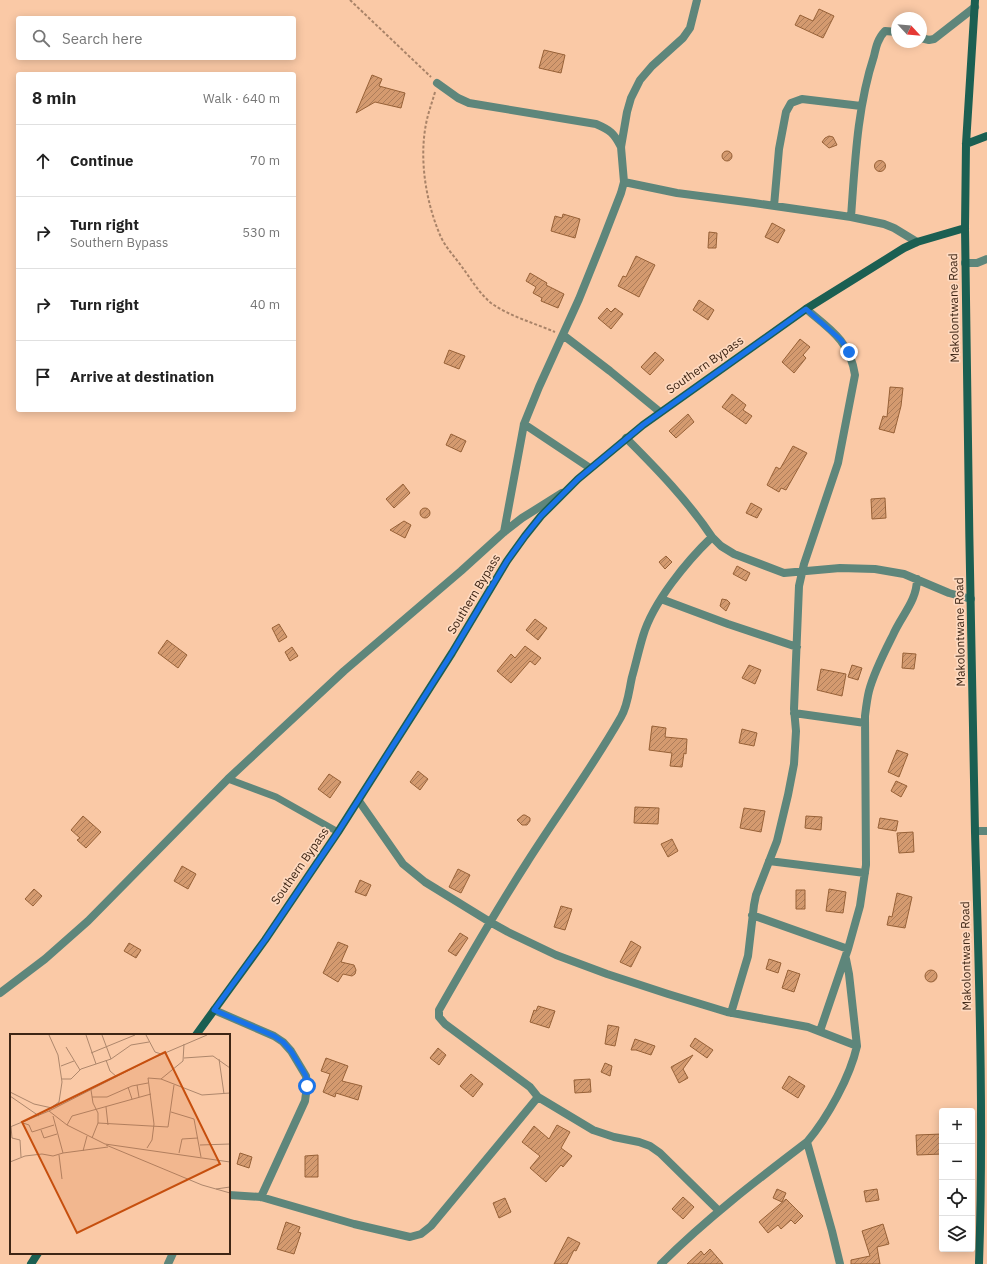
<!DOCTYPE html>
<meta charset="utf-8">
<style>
:root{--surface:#fff;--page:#f2f2f2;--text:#222;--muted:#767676;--line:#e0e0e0}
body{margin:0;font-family:"IBM Plex Sans",sans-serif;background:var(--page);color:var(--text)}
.controls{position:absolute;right:12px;bottom:12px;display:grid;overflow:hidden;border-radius:4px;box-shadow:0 2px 10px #0003}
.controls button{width:36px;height:36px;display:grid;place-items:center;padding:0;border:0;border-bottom:1px solid var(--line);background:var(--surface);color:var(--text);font:20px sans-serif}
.compass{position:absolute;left:891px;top:12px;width:36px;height:36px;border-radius:50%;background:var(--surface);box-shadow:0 2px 10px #0003;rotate:116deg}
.stop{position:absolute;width:12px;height:12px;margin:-9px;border:3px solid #1a73e8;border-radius:50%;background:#fff}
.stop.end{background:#1a73e8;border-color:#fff;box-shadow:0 1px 4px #0008}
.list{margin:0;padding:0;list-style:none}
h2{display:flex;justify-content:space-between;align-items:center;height:52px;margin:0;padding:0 16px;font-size:17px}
h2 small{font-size:13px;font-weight:400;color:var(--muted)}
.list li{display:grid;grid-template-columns:26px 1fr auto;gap:12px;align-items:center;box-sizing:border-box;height:72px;padding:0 16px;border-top:1px solid var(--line)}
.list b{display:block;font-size:15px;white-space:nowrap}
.list p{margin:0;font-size:13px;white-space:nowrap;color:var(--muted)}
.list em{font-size:13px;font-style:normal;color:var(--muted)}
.icon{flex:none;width:22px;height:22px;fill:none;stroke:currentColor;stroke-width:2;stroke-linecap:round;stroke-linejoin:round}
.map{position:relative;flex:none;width:987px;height:1264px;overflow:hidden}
.search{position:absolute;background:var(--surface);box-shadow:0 2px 10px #0003;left:16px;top:16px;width:280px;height:44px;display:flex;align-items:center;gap:10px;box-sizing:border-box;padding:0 14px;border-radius:4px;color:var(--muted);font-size:15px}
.panel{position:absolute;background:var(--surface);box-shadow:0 2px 10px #0003;left:16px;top:72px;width:280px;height:340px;border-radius:4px}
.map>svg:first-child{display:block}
.building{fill:url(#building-hatch);stroke:#976137}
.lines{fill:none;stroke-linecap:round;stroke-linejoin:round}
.path{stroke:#a98368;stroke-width:2;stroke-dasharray:3 2;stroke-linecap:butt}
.lane{stroke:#5e867b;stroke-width:7}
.street{stroke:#5e867b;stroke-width:8}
.secondary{stroke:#1b5f52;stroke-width:8}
.route{stroke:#1a73e8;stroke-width:5}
.labels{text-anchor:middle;stroke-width:3.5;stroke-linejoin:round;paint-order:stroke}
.street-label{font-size:12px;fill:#3d2514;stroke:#fed9bf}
.inset-road{fill:none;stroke:#ae876c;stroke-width:1}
.view{fill:#c64f0e;fill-opacity:0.15;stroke:#c64f0e;stroke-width:2}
.inset-edge{fill:none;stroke:#3d2514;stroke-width:2}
</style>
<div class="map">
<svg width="987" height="1264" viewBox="0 0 987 1264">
<defs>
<pattern id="building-hatch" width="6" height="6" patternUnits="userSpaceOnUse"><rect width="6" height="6" fill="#d49a6f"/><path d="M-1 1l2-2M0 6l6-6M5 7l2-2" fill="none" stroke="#ad7d5a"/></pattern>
</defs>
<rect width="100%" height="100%" fill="#fac9a6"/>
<path class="building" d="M819,9L834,16L823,38L795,25L800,15L813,21Z
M544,50L565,55L561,73L539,68Z
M372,75L382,79L379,86L405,93L401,108L375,102L356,113Z
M829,136L833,137L837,145L829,148L822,142L825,138Z
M722 156a5 5 0 1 1 10 0a5 5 0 1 1-10 0Z
M874.5 166a5.5 5.5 0 1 1 11 0a5.5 5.5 0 1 1-11 0Z
M563,214L580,219L575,238L551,231L555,216L562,218Z
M772,223L785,230L778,243L765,237Z
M709,232L717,233L716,248H708Z
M636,256L655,265L639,297L618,286L623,276L626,277Z
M530,273L547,283L546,285L564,294L558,308L541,301L542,298L533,293L536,287L526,281Z
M699,300L714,310L708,320L693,310Z
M607,308L611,312L615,308L623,314L611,329L598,318Z
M800,339L810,347L803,355L806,358L794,373L782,362Z
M449,350L465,356L459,369L444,363Z
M655,352L664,360L650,375L641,367Z
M890,387L903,388L901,406L894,433L879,429L883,416L887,417Z
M732,394L746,405L743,410L752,416L746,424L722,407Z
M688,414L694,422L676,438L669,431Z
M451,434L466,441L461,452L446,445Z
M793,446L807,453L786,490L781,488L779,492L767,485L776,467L780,469Z
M403,484L410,493L394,508L386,499Z
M885,498L886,518L872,519L871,499Z
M751,503L762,509L757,518L746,513Z
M420 513a5 5 0 1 1 10 0a5 5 0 1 1-10 0Z
M404,521L411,525L405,538L390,530Z
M666,556L672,562L665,569L659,562Z
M737,566L750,573L746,581L733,574Z
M722,599L727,600L730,603L726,611L720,606Z
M535,619L547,628L538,640L526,630Z
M279,624L287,637L279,642L272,628Z
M167,640L187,655L178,668L158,653Z
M525,646L541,658L535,665L530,661L511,683L497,671L511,654L515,658Z
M292,647L298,656L290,661L285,652Z
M903,653L916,654L914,669L902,668Z
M749,665L761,670L755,684L742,678Z
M852,665L862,668L858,680L848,677Z
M821,669L846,674L842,696L817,690Z
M652,726L666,728L665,737L687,739L686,754L684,753L682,767L670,766L672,753L649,750Z
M742,729L757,733L754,746L739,743Z
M897,750L908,754L899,777L888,772Z
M418,771L428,779L420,790L410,782Z
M329,774L341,782L330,798L318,789Z
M896,781L907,786L901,797L891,791Z
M635,807L659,808L658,824L634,823Z
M744,808L765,811L761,832L740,828Z
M523,815H525L530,818V821L527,825H522L517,820Z
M83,816L101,832L86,848L77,840L80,838L71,830Z
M806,816L822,817L821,830L805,828Z
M880,818L898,821L896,831L878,828Z
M913,832L914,852L899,853L897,833Z
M672,839L678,851L668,857L661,844Z
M182,866L196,874L188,889L174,881Z
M458,869L470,875L461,893L449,887Z
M360,880L371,885L366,896L355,892Z
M34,889L42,896L33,906L25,899Z
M829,889L846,892L843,913L826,911Z
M796,890H805V909H796Z
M897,893L912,897L905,928L887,925L889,916L892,917Z
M561,906L572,909L565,930L554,927Z
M460,933L468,938L456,956L448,951Z
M631,941L641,947L631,967L620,962Z
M338,942L348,946L341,962L354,965L356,970L355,974L352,976L343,974L338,982L323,973Z
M129,943L141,950L136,958L124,951Z
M769,959L781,963L778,973L766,969Z
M925 976a6 6 0 1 1 12 0a6 6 0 1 1-12 0Z
M788,970L800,974L794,992L782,988Z
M538,1006L555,1011L549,1028L530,1022L534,1010L536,1011Z
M608,1025L619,1027L615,1046L605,1044Z
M695,1038L713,1050L707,1058L690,1046Z
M635,1039L655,1046L651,1055L636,1050H631Z
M438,1048L446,1055L439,1065L430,1058Z
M693,1055L683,1069L688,1078L679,1083L671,1067Z
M326,1058L348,1066L342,1081L362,1086L358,1100L336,1093L335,1097L323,1092L330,1074L321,1071Z
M605,1063L612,1066L610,1076L601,1072Z
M471,1074L483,1084L473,1097L460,1086Z
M789,1076L805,1086L798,1098L782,1088Z
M590,1079L591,1092L575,1093L574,1080Z
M557,1125L570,1132L561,1148L572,1156L563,1167L561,1165L546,1182L530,1168L540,1156L522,1142L534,1126L549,1139Z
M942,1134V1154L917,1155L916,1135Z
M240,1153L252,1157L249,1168L237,1164Z
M318,1155V1177H305V1156Z
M777,1189L786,1193L782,1202L773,1198Z
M877,1189L879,1200L866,1202L864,1191Z
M683,1197L694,1207L683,1219L672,1209Z
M505,1198L511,1212L499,1218L493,1203Z
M786,1199L803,1216L795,1224L791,1220L781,1229L778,1225L768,1233L759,1222Z
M286,1222L300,1227L298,1232L301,1233L294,1254L277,1249Z
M883,1224L889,1244L877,1247L880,1264H851V1260L870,1256L862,1231Z
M568,1237L580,1243L576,1251L574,1250L567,1264H554Z
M710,1249L723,1264H687L701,1251L704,1255Z"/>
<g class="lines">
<path class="path" d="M350,0L431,77
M435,92C432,103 428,113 426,124C419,160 426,202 440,235C445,247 455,257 462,267C471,279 479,293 491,303C509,316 534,323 555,332"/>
<path class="lane" d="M228,779L276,797L338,832"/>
<path class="street" d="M697,0L690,28L683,38L652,66L640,80L631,98L627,112L621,147L624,182L677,193L754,203L851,217L884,224L894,228L917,242
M921,38L929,40L934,39L975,7
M437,83L458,98L469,103L596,124C610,130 614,133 621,147
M774,206L779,149L786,112L791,103L802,99L861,106
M851,217C855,163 857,108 874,56C876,47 878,38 885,31L897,32
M965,263H977L987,259
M563,335L610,371L660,412
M524,424L590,468
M626,438C657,469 688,501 712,537C687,561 653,602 643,636C639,649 636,663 632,677C629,690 628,705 621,717C592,768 557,815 526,864C495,912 467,961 439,1010V1017L445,1024L530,1087L538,1097L593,1130L614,1137L639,1142L650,1146L660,1153L719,1211
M504,532L524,424L539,387L579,299L602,242L621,193L624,182
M712,537L721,546L734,554L784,573L840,568L875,569L904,574L949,593L971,599
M661,599L728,624L797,647
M794,713L865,723
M359,801L403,864L425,882L490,922L508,932L556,955L607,974L668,994L727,1012L808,1027L857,1046C850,1077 828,1117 807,1142C757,1180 706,1219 661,1264
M975,831H987
M769,861L865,873
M752,915L848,949
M846,959L849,974L857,1046
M0,993L45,959L88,921L228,779L344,671L461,571L504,532L522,518L562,493
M214,1010L274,1036L283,1042L291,1051L306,1076L307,1086L305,1101L261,1197
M731,1013L748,956L754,905L756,895L777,841L788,795L794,764L796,731L794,709L799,586L804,564L838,463L855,375C850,341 830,329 806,309
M820,1031L848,949L860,906L866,865L865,716C866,708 867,699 869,691C874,672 884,653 893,635C901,616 917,601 917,579
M807,1142L832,1231L840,1264
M229,1195L261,1197L354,1224L410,1237L421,1234L431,1226L538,1097
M168,1264L173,1253"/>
<path class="secondary" d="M975,0L966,144L965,228C968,429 970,631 975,832C979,976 984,1120 979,1264
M966,144L987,136
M196,1035L265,940L338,832L452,653L507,561L525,536L541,516L578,479L643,425L806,309L904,248L917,242L965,228
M31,1264L38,1253"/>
</g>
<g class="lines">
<path class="route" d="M307,1086L306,1076L291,1051L283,1042L274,1036L214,1010L265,940L338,832L452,653L507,561L525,536L541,516L578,479L643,425L806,309L841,340L849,352"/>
</g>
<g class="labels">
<g class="street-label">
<text transform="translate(954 308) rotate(-91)" y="4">Makolontwane Road</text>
<text transform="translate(705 365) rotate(-35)" y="4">Southern Bypass</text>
<text transform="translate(474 594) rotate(-59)" y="4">Southern Bypass</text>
<text transform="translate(960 632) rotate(-91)" y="4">Makolontwane Road</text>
<text transform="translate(300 866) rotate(-55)" y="4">Southern Bypass</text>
<text transform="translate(966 956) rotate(-91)" y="4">Makolontwane Road</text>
</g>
</g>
<g transform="translate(10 1034)">
<rect width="220" height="220" fill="#fac9a6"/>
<path class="inset-road" d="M39,1L48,21L52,48L49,68L42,73M76,1L86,30M92,1L101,25M136,1L145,18L151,20M56,13L70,36M81,19L125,1M174,24L203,22L220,34M209,25L214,60M96,26L100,37L107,43M51,32L64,27M52,45H61L71,35L101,25L121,11L139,8M151,45L173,27L174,10M127,51L129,63M118,53L122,65M81,56L83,69L88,79V89M0,58L24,70L42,74M0,62L29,82M82,63H97L122,52L138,49M96,73L98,91M39,77L57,91L95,110L220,128M161,78L184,85L191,123M13,89L19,91L22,98L44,91M57,91L62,82L141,60M0,93L39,77L141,25L197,1M1,93L2,104L10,106L11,123M31,96L34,104L47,100M82,104L88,89L158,93L164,51M96,111L192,151L220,159M190,111L220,110M137,114L142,106L144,90L138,44L151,45L192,61L220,59M73,117L77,102M53,119L98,113M169,119L172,105L188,104M0,120V133M49,121L52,145M0,128L15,122L32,120L43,122L53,119L43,82M206,155L220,153"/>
<path class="view" d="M155,18L210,130L67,199L12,88Z"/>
<rect width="220" height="220" class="inset-edge"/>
</g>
</svg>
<div class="controls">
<button>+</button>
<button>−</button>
<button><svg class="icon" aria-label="locate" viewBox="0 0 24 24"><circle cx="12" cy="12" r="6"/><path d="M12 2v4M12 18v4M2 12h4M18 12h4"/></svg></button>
<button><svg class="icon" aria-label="layers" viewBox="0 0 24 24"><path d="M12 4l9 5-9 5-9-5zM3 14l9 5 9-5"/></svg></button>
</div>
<svg class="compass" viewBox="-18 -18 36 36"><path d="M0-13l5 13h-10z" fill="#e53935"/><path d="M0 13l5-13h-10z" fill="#767676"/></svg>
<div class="stop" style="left:307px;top:1086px"></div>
<div class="stop end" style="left:849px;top:352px"></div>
<div class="search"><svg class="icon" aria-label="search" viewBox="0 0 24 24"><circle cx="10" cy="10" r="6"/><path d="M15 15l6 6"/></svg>Search here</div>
<section class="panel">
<h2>8 min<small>Walk · 640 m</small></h2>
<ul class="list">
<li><svg class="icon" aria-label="ahead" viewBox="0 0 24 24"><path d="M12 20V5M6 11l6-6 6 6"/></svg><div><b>Continue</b></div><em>70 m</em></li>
<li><svg class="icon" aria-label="right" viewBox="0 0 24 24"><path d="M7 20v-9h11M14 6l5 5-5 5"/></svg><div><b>Turn right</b><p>Southern Bypass</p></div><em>530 m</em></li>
<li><svg class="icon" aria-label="right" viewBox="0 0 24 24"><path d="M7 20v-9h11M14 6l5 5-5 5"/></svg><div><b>Turn right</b></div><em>40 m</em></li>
<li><svg class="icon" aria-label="arrive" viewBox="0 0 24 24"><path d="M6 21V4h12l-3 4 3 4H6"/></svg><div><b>Arrive at destination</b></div></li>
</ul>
</section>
</div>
